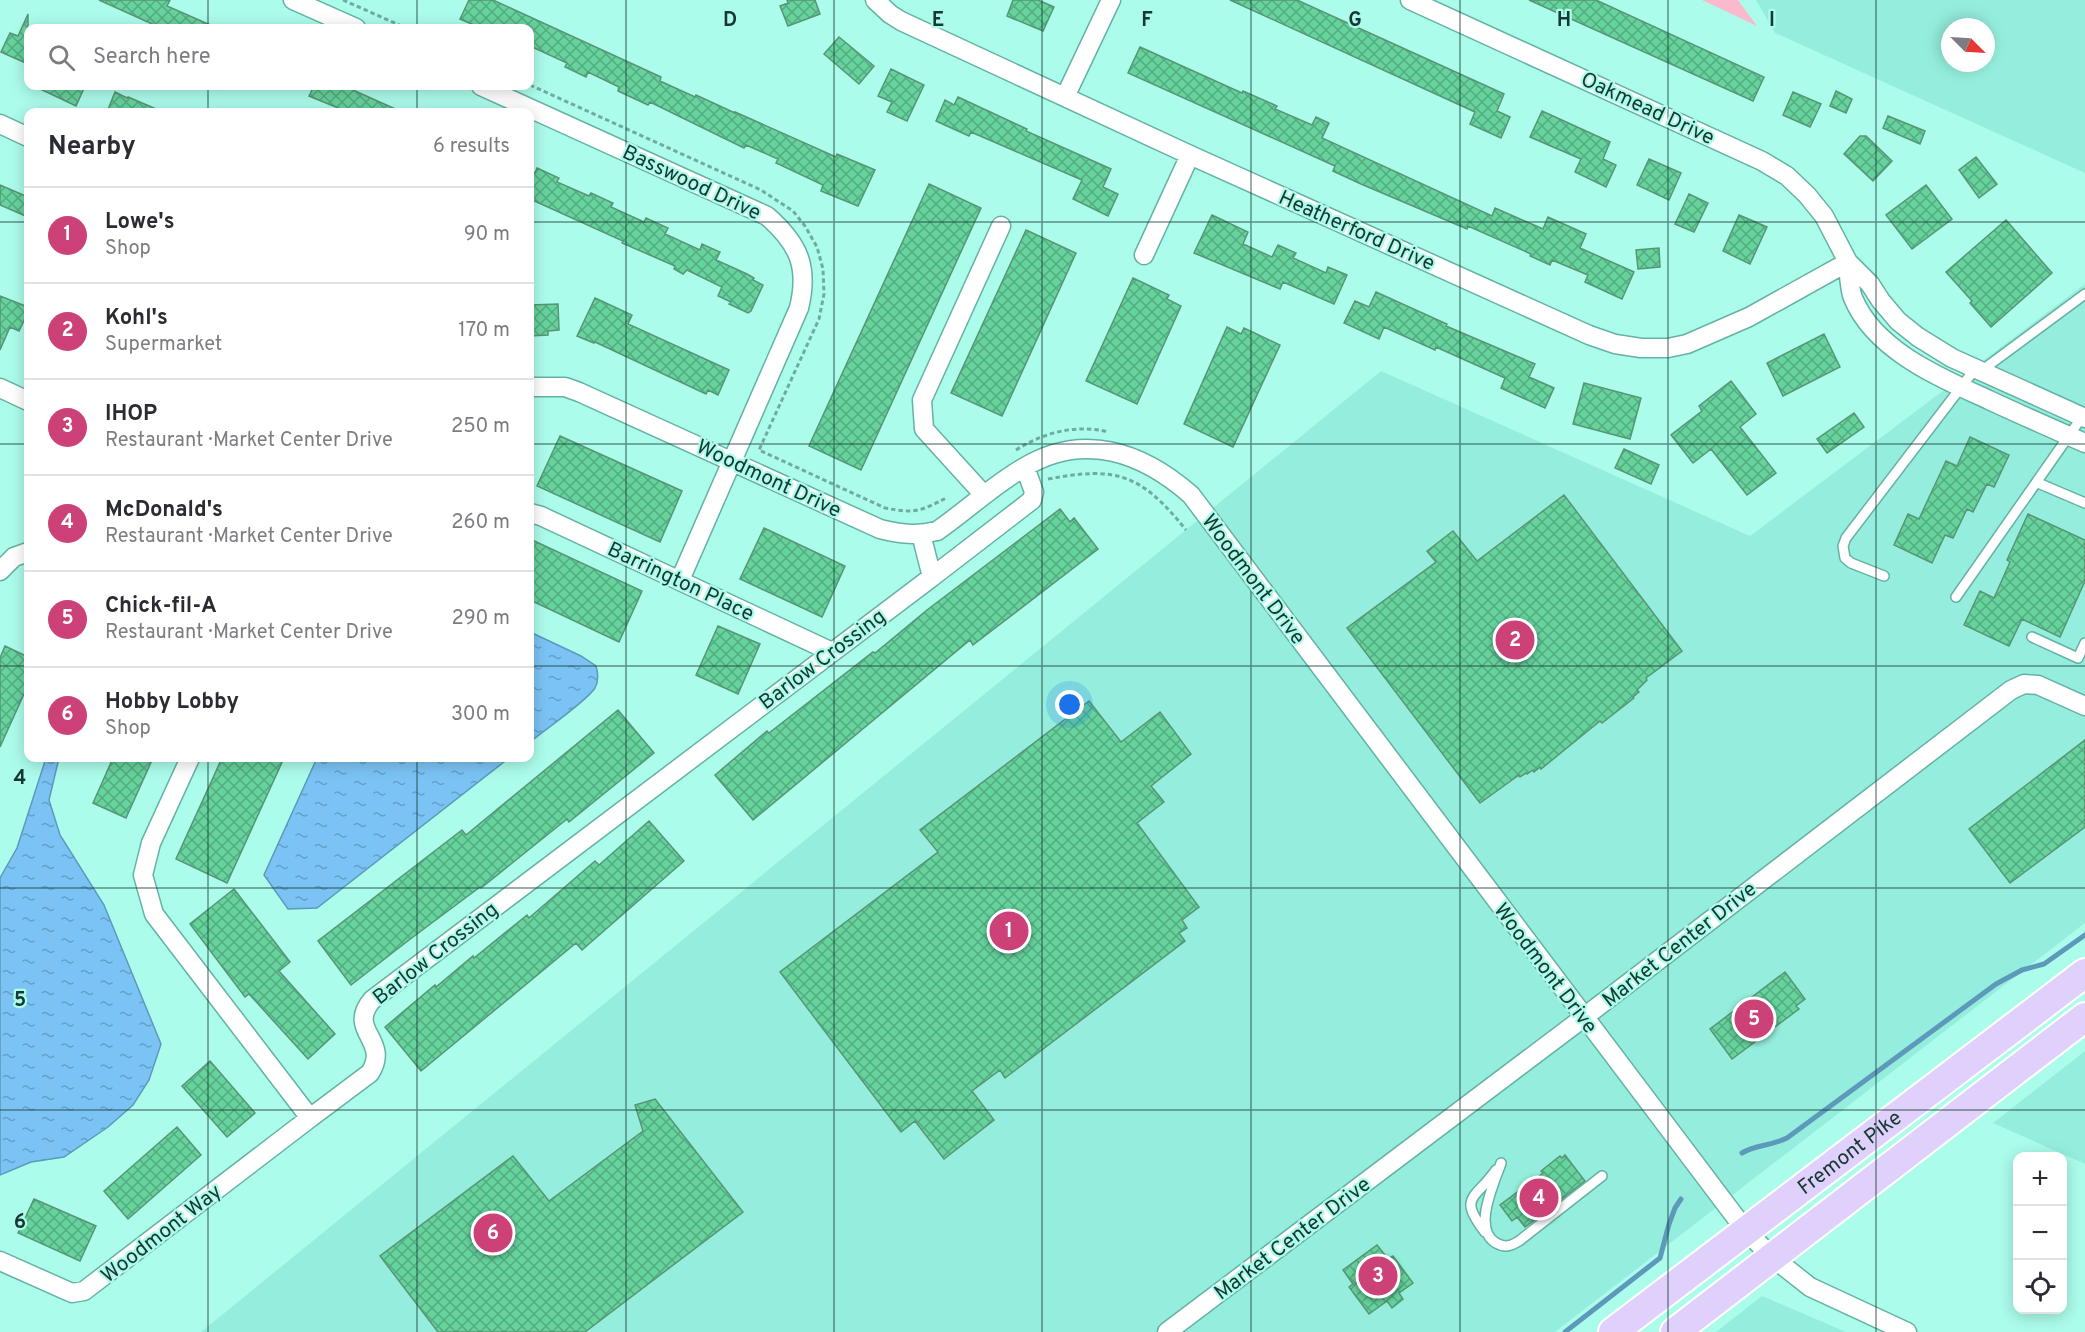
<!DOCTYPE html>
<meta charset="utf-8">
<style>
:root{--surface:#fff;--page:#f2f2f3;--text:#2b2b33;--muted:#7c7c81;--line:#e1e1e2;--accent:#cc4178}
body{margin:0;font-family:Overpass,sans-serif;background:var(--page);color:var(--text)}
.controls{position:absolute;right:18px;bottom:18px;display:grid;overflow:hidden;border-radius:12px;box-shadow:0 3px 15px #0003}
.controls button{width:54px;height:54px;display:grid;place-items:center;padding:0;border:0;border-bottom:2px solid var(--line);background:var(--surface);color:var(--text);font:30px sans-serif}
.compass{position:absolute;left:1941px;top:18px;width:54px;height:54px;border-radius:50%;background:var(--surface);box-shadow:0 3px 15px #0003;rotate:114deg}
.you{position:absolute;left:1070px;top:705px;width:21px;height:21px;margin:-15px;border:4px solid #fff;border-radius:50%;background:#1a73e8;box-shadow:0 0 0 9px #1a73e833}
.badge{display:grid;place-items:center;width:39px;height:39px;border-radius:50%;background:var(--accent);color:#fff;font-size:20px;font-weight:700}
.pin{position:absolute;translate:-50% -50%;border:3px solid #fff;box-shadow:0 2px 6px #0006}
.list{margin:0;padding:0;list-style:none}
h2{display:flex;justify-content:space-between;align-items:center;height:78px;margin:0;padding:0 24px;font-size:26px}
h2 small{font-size:20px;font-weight:400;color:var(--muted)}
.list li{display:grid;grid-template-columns:39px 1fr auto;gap:18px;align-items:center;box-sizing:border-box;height:96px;padding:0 24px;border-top:2px solid var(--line)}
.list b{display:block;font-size:22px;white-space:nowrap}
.list p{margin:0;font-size:20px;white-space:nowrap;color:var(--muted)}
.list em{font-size:20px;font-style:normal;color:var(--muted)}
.icon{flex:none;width:33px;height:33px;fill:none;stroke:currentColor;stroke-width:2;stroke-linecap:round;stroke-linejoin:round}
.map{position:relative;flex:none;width:2085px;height:1332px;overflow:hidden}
.search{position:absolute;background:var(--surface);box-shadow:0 3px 15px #0003;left:24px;top:24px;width:510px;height:66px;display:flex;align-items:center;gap:15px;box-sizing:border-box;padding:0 21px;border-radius:12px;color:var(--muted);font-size:22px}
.panel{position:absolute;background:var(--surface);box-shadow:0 3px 15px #0003;left:24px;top:108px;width:510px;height:654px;border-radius:12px}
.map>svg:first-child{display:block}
.built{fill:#95eedd;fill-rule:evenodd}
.park{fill:#fab9cc}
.water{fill:url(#water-ripples);stroke:#5d99ba;stroke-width:1.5}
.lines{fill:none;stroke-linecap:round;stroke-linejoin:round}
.stream{stroke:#5d99ba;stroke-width:5}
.building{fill:url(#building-cross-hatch);stroke:#589575;stroke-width:1.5}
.service-casing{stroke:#64b2a3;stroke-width:12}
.minor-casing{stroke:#64b2a3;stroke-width:21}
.trunk-casing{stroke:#fff;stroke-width:32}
.path{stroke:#6faca0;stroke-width:3;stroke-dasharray:4.5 3;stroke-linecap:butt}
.service{stroke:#fff;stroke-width:9}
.minor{stroke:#fff;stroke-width:18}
.trunk{stroke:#dfd0fc;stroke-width:28}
.grid{fill:none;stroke:#173832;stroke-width:1.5;stroke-opacity:0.55}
.labels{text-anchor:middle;stroke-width:4.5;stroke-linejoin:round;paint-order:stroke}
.street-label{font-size:21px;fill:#173832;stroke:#acfceb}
.grid-label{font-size:20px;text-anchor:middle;font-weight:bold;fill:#173832;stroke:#acfceb;stroke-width:4.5;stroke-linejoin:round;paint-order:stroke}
</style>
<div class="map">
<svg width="2085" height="1332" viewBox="0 0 2085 1332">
<defs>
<pattern id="water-ripples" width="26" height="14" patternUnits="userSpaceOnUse" patternTransform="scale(1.5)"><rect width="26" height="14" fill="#7bc3f5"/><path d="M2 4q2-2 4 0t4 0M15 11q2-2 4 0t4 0" fill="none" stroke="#649fc7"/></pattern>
<pattern id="building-cross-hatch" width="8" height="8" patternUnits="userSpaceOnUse" patternTransform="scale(1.5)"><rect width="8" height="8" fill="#66d39d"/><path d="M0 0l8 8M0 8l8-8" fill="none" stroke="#53ac81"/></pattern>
</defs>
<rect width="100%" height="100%" fill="#acfceb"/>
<path class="built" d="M1756,0H2085V173L1775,33ZM1950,27H1986V63H1950Z
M2085,284V923L1555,1332H201L1381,371L1750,536Z
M2085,1051V1164L1993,1123Z
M1762,1296L1846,1332H1716Z"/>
<path class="park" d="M1702,0H1738L1757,26Z"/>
<path class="water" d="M530,632L581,656L596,666C598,673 599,681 595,688C586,702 544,730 530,742Z
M46,758H59L49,800L60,835L104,905L161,1044L149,1080L133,1105L108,1127L64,1157L31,1162L0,1175V878L17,848Z
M317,758H509L317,908L288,909L264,875Z"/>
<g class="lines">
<path class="stream" d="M1742,1153C1755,1145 1771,1146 1787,1138L1996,984L2022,970L2044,964L2085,935
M1565,1332L1660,1258L1669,1224L1675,1208L1681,1199"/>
</g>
<path class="building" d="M99,0H170L167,6L217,28H161Z
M469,0H493L661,77L660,81L695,97L696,95L735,113V112L836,157L837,154L875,170L858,206L821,191L823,185L776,163L778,159L746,145L744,148L650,102L648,105L618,91L619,87L588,72L586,77L565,67L567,63L530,46V28H481L460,19Z
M787,0H815L820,14L788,26L780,6L788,3Z
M1013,0H1038L1054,7L1043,31L1007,16Z
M1230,0H1297L1504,94L1497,111L1510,117L1501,138L1470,124L1475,112Z
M1529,0H1596L1764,77L1753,101Z
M28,14V64L1,52L10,33L18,36Z
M839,37L874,66L859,84L824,54Z
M1140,47L1242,93L1243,91L1277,106L1275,109L1312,125L1316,117L1329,123L1322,138L1492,216L1495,208L1543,229L1548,217L1586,234L1580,248L1634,272L1622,299L1585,282L1588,275L1552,260L1550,265L1530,256L1531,254L1468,226L1467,229L1361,184L1333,171L1335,166L1128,73Z
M891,69L924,85L907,121L887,112L892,102L878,96Z
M34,86H85L76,106Z
M314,86H344L402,112H348L309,96Z
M1836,91L1852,99L1846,113L1830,106Z
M115,92L127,98L128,97L163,112H107Z
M1793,92L1821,104L1810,127L1783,115Z
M958,97L1027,129L1026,131L1111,169L1103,187L1118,194L1108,216L1073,199L1082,180L971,132L969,136L936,121L945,100L954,105Z
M1542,111L1610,142L1603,159L1616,165L1606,187L1575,172L1581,159L1530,137Z
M1888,116L1925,131L1920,144L1883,128Z
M1860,136H1866L1892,161L1873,181L1844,154Z
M1976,157L1997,184L1979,198L1959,170Z
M1649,159L1681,173L1669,200L1637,185Z
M537,168L559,178L557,182L589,196L591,193L613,203L611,207L644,222L646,218L668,228L665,234L700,250L702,244L720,252L716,260L747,274L754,278L753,280L763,285L751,311L748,313L729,304L731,302L718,296L722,287L687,270L683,274L674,269L675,266L622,243L623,241L530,199V170L535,173Z
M929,184L981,208L861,470L809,446Z
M0,185L28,197V217L0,205Z
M1926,185L1952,219L1912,249L1886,215Z
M1689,194L1708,203L1694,232L1675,224Z
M1212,215L1248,232L1243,244L1272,257L1278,245L1296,253L1293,258L1326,273L1328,267L1347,275L1334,304L1283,282L1280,289L1194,253Z
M1739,215L1767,227L1750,264L1723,251Z
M2006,220L2052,273L1991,327L1970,303L1972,301L1946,272Z
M1026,230L1076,253L1002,416L951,393Z
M1659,248L1660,267L1638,269L1636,250Z
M1133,278L1169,295L1167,299L1181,306L1137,404L1086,381Z
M1376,292L1447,324L1446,326L1535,364L1529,377L1554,388L1545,408L1501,388L1505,378L1436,347L1435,350L1384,327L1379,339L1344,323L1355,301L1369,307Z
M0,296L28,307V312L19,331L10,327L0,350Z
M595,298L632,315L628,324L729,370L718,395L708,390L706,394L595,342L594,343L577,336Z
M558,304L559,330L548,331V335L530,336V305Z
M1227,327L1241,334L1244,328L1280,345L1233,447L1184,424Z
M1824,334L1840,367L1783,396L1767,363Z
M1731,381L1756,414L1740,427L1776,473L1747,495L1711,449L1693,463L1671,435L1702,411L1699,406Z
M1584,383L1641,398L1630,439L1573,424Z
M1854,413L1864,427L1827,453L1817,439Z
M560,436L682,491L660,542L537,486Z
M1970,437L2009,455L1994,487L1987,484L1973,512L1967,509L1953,538L1945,535L1932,563L1894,545L1908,514L1919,519L1946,461L1957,466Z
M1624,449L1659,465L1651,484L1615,468Z
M1564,495L1682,651L1646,678L1647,680L1637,690L1639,692L1633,697L1634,698L1602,723L1600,721L1541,769L1540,767L1534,772L1533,770L1527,774L1526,773L1520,777L1519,775L1480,803L1347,628L1436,562L1427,551L1453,531L1477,561Z
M1060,509L1070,522L1074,518L1098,549L973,645L970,640L753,820L715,775L767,731L769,733L873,652L875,653L927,610Z
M2028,514L2085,540V581L2060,637L2022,619L2009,646L1964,625L1980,591L1994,598L2010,562L2007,560Z
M764,528L845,566L822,617L740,579Z
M530,539L642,591L619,642L530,600Z
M718,626L760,644L738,694L696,675Z
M5,646L28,657V685L0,747V658Z
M1089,701L1121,742L1160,712L1191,754L1151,786L1164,802L1137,823L1199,907L1182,920L1187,928L1179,933L1185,941L1005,1078L1000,1070L972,1091L994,1120L944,1159L915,1121L901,1132L780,972L938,852L920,830Z
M618,710L654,753L569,822L567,819L481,888L480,887L409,940L351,985L318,941L462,830L466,835Z
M2085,740V827L2010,883L1969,829Z
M113,758H153L126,818L93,803Z
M222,758H284L227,883L176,859Z
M649,821L684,861L582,950L576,943L421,1071L385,1027L435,985L436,987L473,956L474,958L527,915L529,918L595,861L599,865Z
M234,889L290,962L279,971L335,1034L308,1059L249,994L245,997L190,924Z
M1785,972L1805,999L1796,1006L1799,1009L1732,1059L1710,1029Z
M210,1061L255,1113L227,1137L182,1086Z
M655,1099L743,1212L585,1332H438L380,1256L513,1156L549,1201L643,1131L635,1105Z
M177,1127L201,1155L128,1219L104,1191Z
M1565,1155L1585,1181L1525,1227L1517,1217L1512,1221L1500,1205L1543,1173L1541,1171L1560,1156L1562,1158Z
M34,1199L96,1226L80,1261L18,1233Z
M1377,1245L1388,1259L1393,1256L1413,1283L1399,1293L1403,1299L1392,1308L1387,1301L1369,1314L1349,1287L1353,1284L1343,1270Z"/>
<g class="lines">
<g class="service-casing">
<path id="service" d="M1981,371L2085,294
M2038,483L2085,503
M1884,576L1851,563L1845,558L1843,546L1846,538L1975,369
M1956,597L2082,417
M2032,637L2078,658L2085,643
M1501,1163C1494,1184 1472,1229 1496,1243C1505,1248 1511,1246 1519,1241L1602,1176
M1485,1232C1457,1196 1476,1199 1496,1170"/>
</g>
<g class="minor-casing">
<path id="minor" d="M293,0L356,28
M875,0L890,14L901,21L1190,155L1589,335L1615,344L1641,348H1668L1687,344L1749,317L1848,262
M1410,0L1762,161L1787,176L1807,195L1824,216L1848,262L1870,284L1881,301L1898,321L1918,337L1952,358L2085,418
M481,86L767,216C799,244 809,267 799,308L680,580
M1065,97L1111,0
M0,124L28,137
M1144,255L1190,155
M1848,262C1849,273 1849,288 1853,298C1875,351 1941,378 1989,400C2021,415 2053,429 2085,443
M530,387H565L579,392L880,529C900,534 916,536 937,531C966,511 992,486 1023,468C1083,431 1142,452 1191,495L1746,1231L1772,1257L1810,1287L1907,1332
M0,388L28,401
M984,495L924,429L922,400L1001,226
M530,513L541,516L832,652
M0,571L14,557L28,552
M932,577L1032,500L1034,492L1025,467
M190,758L151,843L143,875L154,914L310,1118L370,1073C391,1040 346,1031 372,1000L932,577L921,534
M0,1261L72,1293L84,1291L310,1118
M1167,1332L1583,1018L2011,690L2024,684L2038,685L2085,706"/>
</g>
<g class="trunk-casing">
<g id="trunk">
<path id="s1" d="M1613,1332L2085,973"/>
<path d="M1675,1332L2085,1017"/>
</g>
</g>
<path class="path" d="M343,0L406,28
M530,85L761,190L793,211L805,226L817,247L823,269L824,294L819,319L759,450L885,508C916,514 921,511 948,497
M1016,450C1045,432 1076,424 1109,432
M1048,479C1117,466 1141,474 1186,530"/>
<use href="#service" class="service"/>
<use href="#minor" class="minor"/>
<use href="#trunk" class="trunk"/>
</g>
<path class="grid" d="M208,0V28M417,0V28M626,0V1332M834,0V1332M1042,0V1332M1251,0V1332M1460,0V1332M1668,0V1332M1876,0V1332M208,86V112M417,86V112M0,222H28M530,222H2085M0,444H28M530,444H2085M0,666H28M530,666H2085M208,758V1332M417,758V1332M0,888H2085M0,1110H2085"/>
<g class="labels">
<g class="street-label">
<text transform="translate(1648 108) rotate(25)" y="7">Oakmead Drive</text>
<text transform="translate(692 182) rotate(25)" y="7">Basswood Drive</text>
<text transform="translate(1357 230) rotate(24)" y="7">Heatherford Drive</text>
<text transform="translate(769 478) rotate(25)" y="7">Woodmont Drive</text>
<text transform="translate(1254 579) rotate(53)" y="7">Woodmont Drive</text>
<text transform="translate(681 581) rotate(25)" y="7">Barrington Place</text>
<text transform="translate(822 659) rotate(-37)" y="7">Barlow Crossing</text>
<text transform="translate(1679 944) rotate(-38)" y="7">Market Center Drive</text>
<text transform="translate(435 953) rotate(-38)" y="7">Barlow Crossing</text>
<text transform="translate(1546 968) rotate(53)" y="7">Woodmont Drive</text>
<text dy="7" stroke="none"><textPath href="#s1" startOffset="297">Fremont Pike</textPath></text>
<text transform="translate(161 1233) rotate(-38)" y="7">Woodmont Way</text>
<text transform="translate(1292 1238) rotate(-37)" y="7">Market Center Drive</text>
</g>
</g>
<g class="grid-label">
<text x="730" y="26">D</text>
<text x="938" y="26">E</text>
<text x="1147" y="26">F</text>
<text x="1355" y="26">G</text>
<text x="1564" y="26">H</text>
<text x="1772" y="26">I</text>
<text x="20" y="784">4</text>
<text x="20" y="1006">5</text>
<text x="20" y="1228">6</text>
</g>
</svg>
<div class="controls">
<button>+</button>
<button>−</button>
<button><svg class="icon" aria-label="locate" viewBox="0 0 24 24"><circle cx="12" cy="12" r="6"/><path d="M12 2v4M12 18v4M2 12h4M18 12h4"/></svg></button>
</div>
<svg class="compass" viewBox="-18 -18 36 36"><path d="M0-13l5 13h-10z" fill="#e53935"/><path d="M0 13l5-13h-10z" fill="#7c7c81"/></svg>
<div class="you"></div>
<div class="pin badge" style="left:1009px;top:931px">1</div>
<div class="pin badge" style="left:1515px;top:640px">2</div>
<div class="pin badge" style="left:1378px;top:1276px">3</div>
<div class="pin badge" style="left:1539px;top:1198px">4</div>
<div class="pin badge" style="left:1754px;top:1019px">5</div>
<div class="pin badge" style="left:493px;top:1233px">6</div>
<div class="search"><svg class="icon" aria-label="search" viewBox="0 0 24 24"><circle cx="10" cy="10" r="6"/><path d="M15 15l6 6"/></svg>Search here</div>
<section class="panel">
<h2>Nearby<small>6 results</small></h2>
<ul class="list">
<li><span class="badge">1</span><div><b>Lowe's</b><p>Shop</p></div><em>90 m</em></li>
<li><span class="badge">2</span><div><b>Kohl's</b><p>Supermarket</p></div><em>170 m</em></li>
<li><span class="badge">3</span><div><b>IHOP</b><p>Restaurant · Market Center Drive</p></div><em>250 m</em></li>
<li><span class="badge">4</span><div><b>McDonald's</b><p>Restaurant · Market Center Drive</p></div><em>260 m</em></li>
<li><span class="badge">5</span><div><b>Chick-fil-A</b><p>Restaurant · Market Center Drive</p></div><em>290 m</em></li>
<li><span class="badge">6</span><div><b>Hobby Lobby</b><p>Shop</p></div><em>300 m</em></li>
</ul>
</section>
</div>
